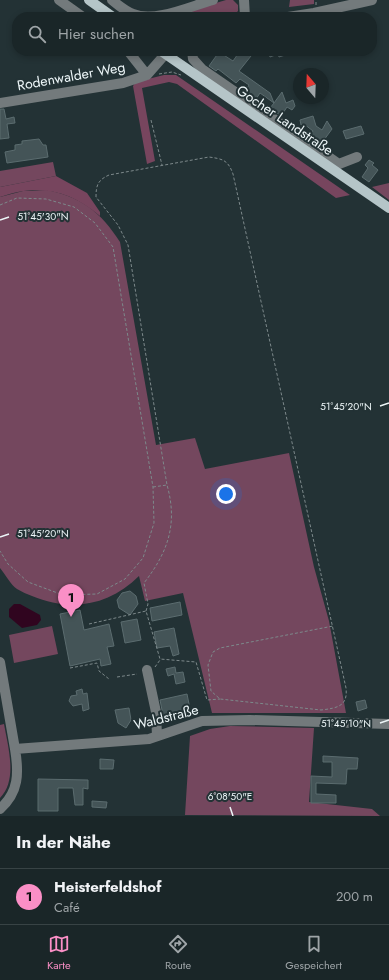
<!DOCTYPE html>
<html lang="de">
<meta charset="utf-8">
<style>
:root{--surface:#1a2628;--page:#232e30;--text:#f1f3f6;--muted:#9fa5a8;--line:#384345;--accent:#fa8fc6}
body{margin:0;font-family:Jost,sans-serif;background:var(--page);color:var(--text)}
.compass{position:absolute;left:293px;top:68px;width:36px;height:36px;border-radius:50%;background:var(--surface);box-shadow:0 2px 6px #0003;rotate:341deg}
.you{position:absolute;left:226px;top:494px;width:14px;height:14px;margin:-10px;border:3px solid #fff;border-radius:50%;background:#1a73e8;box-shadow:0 0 0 6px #1a73e833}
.badge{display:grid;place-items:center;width:26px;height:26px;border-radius:50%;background:var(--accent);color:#111;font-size:13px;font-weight:700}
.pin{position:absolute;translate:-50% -33px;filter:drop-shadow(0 1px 2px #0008)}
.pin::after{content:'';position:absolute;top:21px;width:14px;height:12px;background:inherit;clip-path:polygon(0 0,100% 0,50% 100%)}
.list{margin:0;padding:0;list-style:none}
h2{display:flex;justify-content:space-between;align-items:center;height:52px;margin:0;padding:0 16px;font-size:17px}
h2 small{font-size:13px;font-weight:400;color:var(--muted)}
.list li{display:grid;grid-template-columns:26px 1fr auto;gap:12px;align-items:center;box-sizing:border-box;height:56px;padding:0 16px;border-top:1px solid var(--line)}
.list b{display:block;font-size:15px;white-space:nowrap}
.list p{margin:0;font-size:13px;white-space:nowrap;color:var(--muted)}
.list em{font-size:13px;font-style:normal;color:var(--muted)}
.icon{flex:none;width:22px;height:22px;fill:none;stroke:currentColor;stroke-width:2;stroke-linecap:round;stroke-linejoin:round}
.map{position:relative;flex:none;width:389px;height:816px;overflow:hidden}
.search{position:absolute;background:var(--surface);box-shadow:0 2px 6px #0003;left:12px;right:12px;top:12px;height:44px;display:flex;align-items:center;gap:10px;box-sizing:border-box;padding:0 14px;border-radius:16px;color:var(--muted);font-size:15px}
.sheet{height:108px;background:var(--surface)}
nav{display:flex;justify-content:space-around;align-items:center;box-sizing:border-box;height:56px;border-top:1px solid var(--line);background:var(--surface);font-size:11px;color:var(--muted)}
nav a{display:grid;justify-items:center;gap:2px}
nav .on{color:var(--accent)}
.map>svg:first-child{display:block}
.green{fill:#74475e}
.forest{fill:#77455e}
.water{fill:#30051f}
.building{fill:#445457;stroke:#5b6c6f}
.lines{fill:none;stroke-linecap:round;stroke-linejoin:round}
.path{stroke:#7d898b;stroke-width:1;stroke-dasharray:3 2;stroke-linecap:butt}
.minor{stroke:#737a7c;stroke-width:10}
.major{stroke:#b5c5c8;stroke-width:10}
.ticks{fill:none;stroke:#edf6f8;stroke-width:1.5}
.labels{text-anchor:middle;stroke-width:4;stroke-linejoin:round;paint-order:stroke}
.street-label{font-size:14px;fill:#edf6f8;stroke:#233235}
.ticks-label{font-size:10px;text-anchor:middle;fill:#edf6f8;stroke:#233235;stroke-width:4;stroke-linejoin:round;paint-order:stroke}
</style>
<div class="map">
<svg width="389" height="816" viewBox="0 0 389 816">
<rect width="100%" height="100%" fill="#233235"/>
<path class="green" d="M226,0H233L238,5V11L232,17H168Z
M290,0H314V4L289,7Z
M53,162L56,176L0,187V171Z
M389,183V200L372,187Z
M46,190C80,196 101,212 120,242L156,445L195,438L205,469L289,453L314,567L329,621L346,713H212L183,593L145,601L139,576C109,606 71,612 32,596C27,594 22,592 17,589C11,585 5,574 0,568V197L23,191Z
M52,626L58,654L14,663L9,635Z
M4,724C8,747 18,780 0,798V725Z
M230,726L314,728L309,802L372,809L380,816L185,815L190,736L210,729Z"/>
<path class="forest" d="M164,75H176L350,195L336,198L177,84L169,82L142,88L155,161L147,164L133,86L136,82Z
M56,176L87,193L100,212V216C69,190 39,183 0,197V187Z"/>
<path class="water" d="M14,604H20L40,615L41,620L37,625L22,628L9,617V609Z"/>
<path class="building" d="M240,51H255L239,71L270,93L274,103L282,92L286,103L293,100L295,106L292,110L287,107L281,116L270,108L274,103L260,93L256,99L245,91L249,85L240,79L236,83L218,69L216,71L209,66L219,52L233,61Z
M268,51H295V52L279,57L278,54L270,57Z
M0,109H4L6,119L14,117L15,123L7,124L9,138L0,139Z
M313,116L316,126L322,130L327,121L332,129L321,144L310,136L313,131L304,124L301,125L300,120Z
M361,126L364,134L346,139L343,131Z
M39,139L43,145H46L48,157L7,163L5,152L15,150V145L22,144V141Z
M369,160L374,163L372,165L378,170L369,182L362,177L368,168L365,165Z
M130,591L136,596L138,604L130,615L119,608L117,600L122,593Z
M180,602L182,615L152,621L150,608Z
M80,610L84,630L109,624L114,646L107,647L111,664L101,666L100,659L70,666L60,614Z
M137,619L141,640L125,643L121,622Z
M174,628L179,654L173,656L170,646L157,648L154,632Z
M175,667L176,673L183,672L185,682L176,684L174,674L168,676L166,669Z
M82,689L83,694L87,693L89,709L83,711L82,704L73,706L69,701L71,696L77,695L76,691Z
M187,694L190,709L163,715L160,700Z
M365,700L367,708L358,711L356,702Z
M129,708L131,720L126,728L118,723L115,710Z
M323,756L358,758L357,769H347L346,784L316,783V794L336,795V803H311V776L332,777V762H323Z
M100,759L114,760L113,769H100Z
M38,779L88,780V789L83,788V805H75L73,788H58V811H38Z
M92,801L107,802L106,808L92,807Z"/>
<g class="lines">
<path class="path" d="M316,5V0
M254,15L280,13
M159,74L172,72L181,75
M151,120L162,165
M0,205L17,198L46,199L74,207L95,223L113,247L153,487L154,523L143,558L125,579L97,594L63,595L28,582L8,564L0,551
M153,487L167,485L128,245L118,225L96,197C96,185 98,180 109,175L209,157C223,159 228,160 233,174L346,688C348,706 338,708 321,710L220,699L211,691L208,665L213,652L220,648L333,626
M146,611L148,604L144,583C168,552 178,524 167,485
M89,624L146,611L160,659L196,662L207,700L220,699
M155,667L160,660
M70,668L97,663L99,671L109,679
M117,677L137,674"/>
<path class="minor" d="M59,0L83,17
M112,0C118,5 125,11 133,14C155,23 191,6 213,0
M244,0L245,17
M288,17L314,13L372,0
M128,51L147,75L168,51
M192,51L193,59L202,69L339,164L357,157
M0,103L123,83L147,75
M0,662L15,749
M147,670L156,712L157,736
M0,809C19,792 19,773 15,749L149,739L202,721L250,720L389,724"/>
<path class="major" d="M89,0L113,17
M161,51L389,208"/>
</g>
<path class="ticks" d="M0,220L9,217M380,406L389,403M0,537L9,534M380,723L389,720M230,807L233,816"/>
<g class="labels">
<g class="street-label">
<text transform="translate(71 76) rotate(-10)" y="5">Rodenwalder Weg</text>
<text transform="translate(285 120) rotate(34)" y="5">Gocher Landstraße</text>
<text transform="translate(166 717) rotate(-14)" y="5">Waldstraße</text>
</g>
</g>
<g class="ticks-label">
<text x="43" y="220">51°45'30"N</text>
<text x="346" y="410">51°45'20"N</text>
<text x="43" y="537">51°45'20"N</text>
<text x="346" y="727">51°45'10"N</text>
<text x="230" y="800">6°08'50"E</text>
</g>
</svg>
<svg class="compass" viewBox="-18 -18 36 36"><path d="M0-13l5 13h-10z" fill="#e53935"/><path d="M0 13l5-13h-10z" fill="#9fa5a8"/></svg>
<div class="you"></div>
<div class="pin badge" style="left:71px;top:617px">1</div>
<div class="search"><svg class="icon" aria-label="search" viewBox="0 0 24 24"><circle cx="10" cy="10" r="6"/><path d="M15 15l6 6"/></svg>Hier suchen</div>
</div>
<section class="sheet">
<h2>In der Nähe<small></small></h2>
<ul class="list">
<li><span class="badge">1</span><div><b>Heisterfeldshof</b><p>Café</p></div><em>200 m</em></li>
</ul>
</section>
<nav>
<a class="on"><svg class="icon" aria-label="map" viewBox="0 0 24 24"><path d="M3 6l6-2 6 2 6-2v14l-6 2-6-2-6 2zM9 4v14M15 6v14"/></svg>Karte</a>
<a><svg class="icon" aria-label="directions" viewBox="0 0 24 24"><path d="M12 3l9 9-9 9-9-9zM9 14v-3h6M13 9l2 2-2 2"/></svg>Route</a>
<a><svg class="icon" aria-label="saved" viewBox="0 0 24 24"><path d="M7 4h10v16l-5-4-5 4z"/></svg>Gespeichert</a>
</nav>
